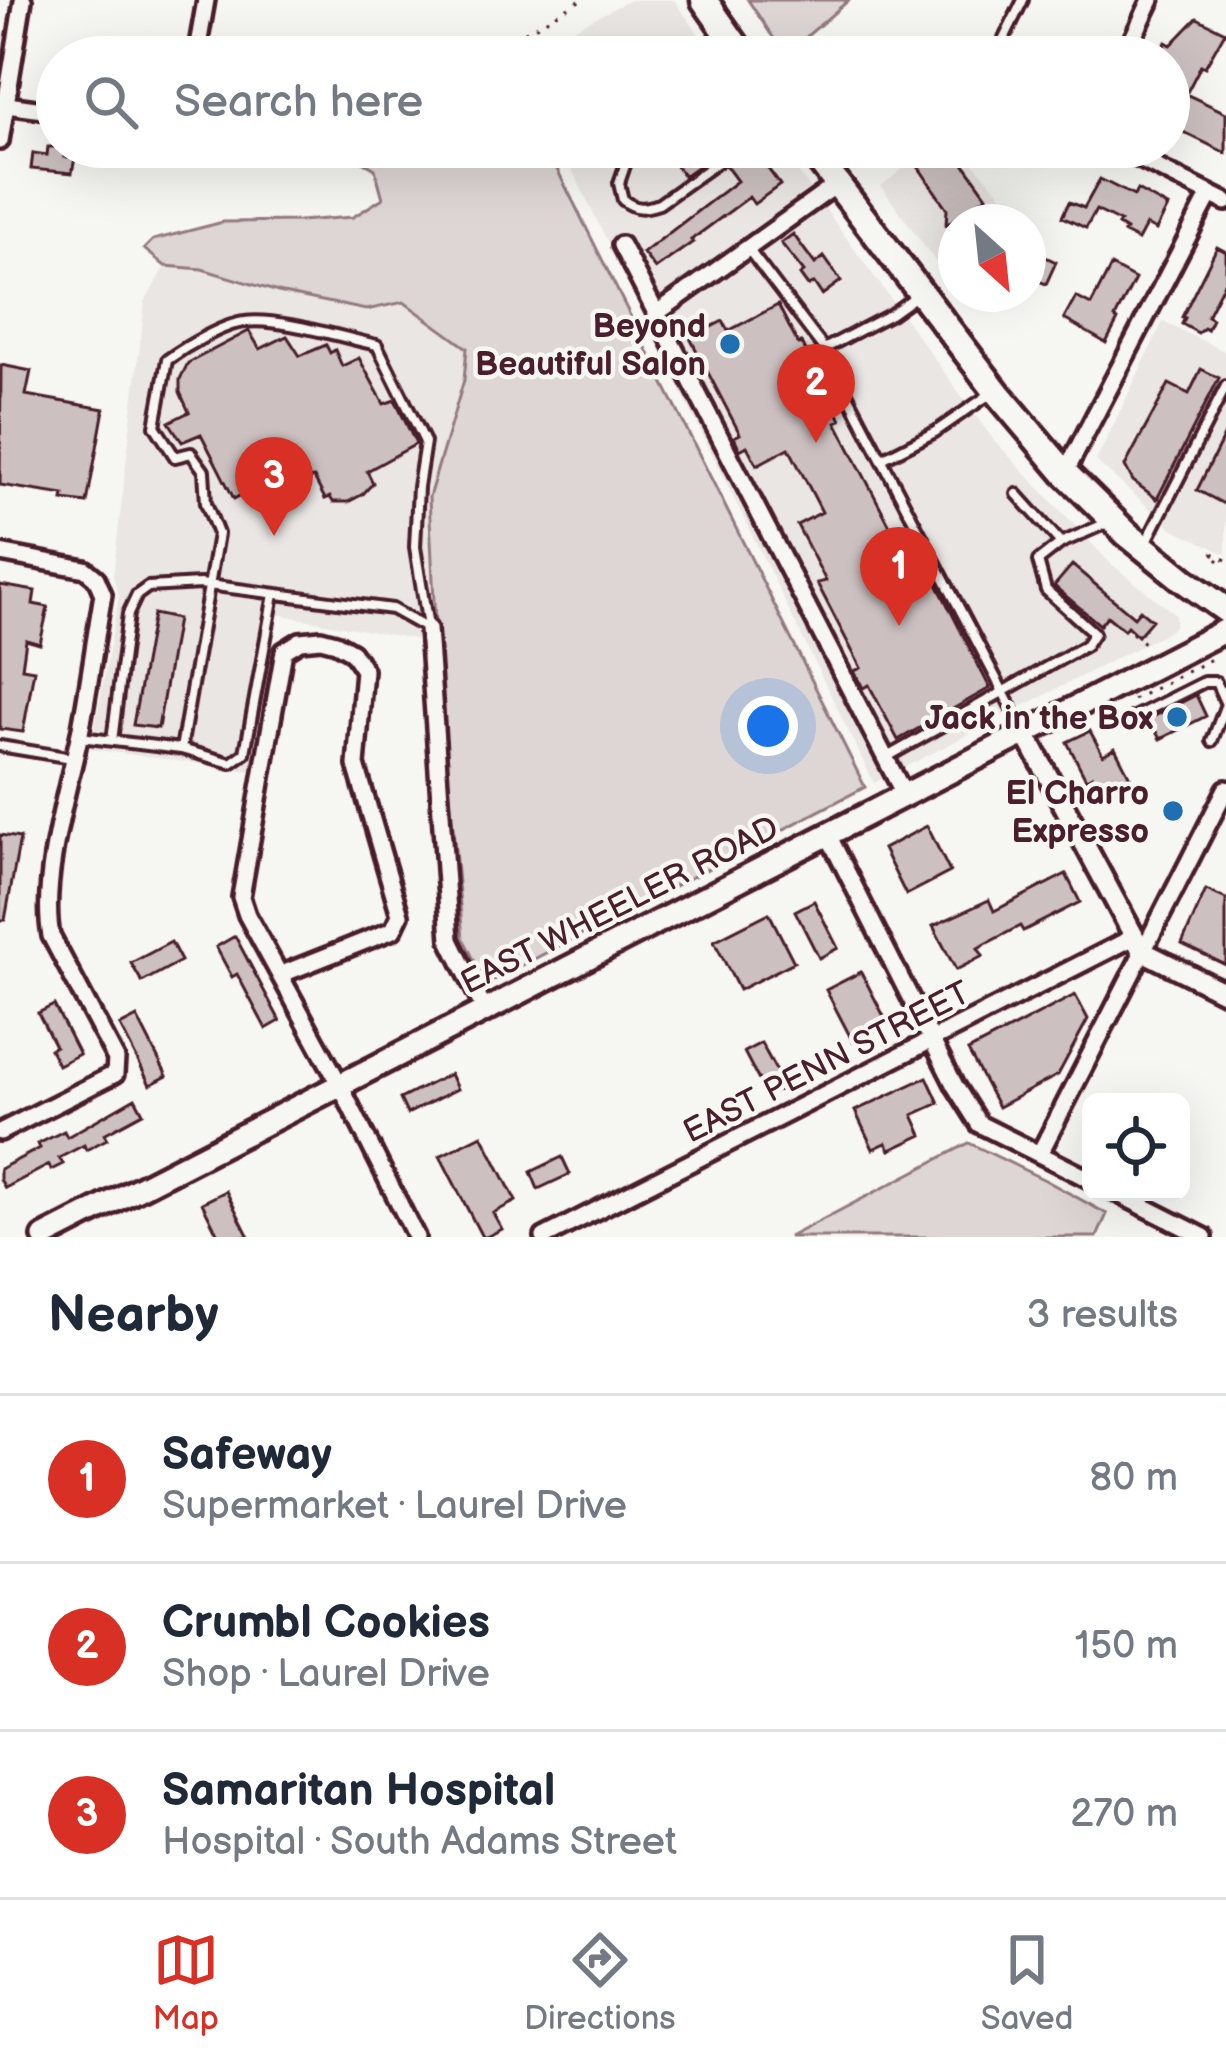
<!DOCTYPE html>
<meta charset="utf-8">
<style>
:root{--surface:#fff;--page:#f2f2f3;--text:#1f2937;--muted:#747a83;--line:#e0e1e3;--accent:#d93025}
body{margin:0;font-family:"Balsamiq Sans",sans-serif;background:var(--page);color:var(--text)}
.controls{position:absolute;right:36px;bottom:36px;display:grid;overflow:hidden;border-radius:18px;box-shadow:0 12px 48px #0002}
.controls button{width:108px;height:108px;display:grid;place-items:center;padding:0;border:0;border-bottom:3px solid var(--line);background:var(--surface);color:var(--text);font:60px sans-serif}
.compass{position:absolute;left:938px;top:204px;width:108px;height:108px;border-radius:50%;background:var(--surface);box-shadow:0 12px 48px #0002;rotate:153deg}
.you{position:absolute;left:768px;top:726px;width:42px;height:42px;margin:-30px;border:9px solid #fff;border-radius:50%;background:#1a73e8;box-shadow:0 0 0 18px #1a73e833}
.badge{display:grid;place-items:center;width:78px;height:78px;border-radius:50%;background:var(--accent);color:#fff;font-size:39px;font-weight:700}
.pin{position:absolute;translate:-50% -99px;filter:drop-shadow(0 3px 6px #0008)}
.pin::after{content:'';position:absolute;top:63px;width:42px;height:36px;background:inherit;clip-path:polygon(0 0,100% 0,50% 100%)}
.list{margin:0;padding:0;list-style:none}
h2{display:flex;justify-content:space-between;align-items:center;height:156px;margin:0;padding:0 48px;font-size:51px}
h2 small{font-size:39px;font-weight:400;color:var(--muted)}
.list li{display:grid;grid-template-columns:78px 1fr auto;gap:36px;align-items:center;box-sizing:border-box;height:168px;padding:0 48px;border-top:3px solid var(--line)}
.list b{display:block;font-size:45px;white-space:nowrap}
.list p{margin:0;font-size:39px;white-space:nowrap;color:var(--muted)}
.list em{font-size:39px;font-style:normal;color:var(--muted)}
.icon{flex:none;width:66px;height:66px;fill:none;stroke:currentColor;stroke-width:2;stroke-linecap:round;stroke-linejoin:round}
.map{position:relative;flex:none;width:1226px;height:1237px;overflow:hidden}
.search{position:absolute;background:var(--surface);box-shadow:0 12px 48px #0002;left:36px;right:36px;top:36px;height:132px;display:flex;align-items:center;gap:30px;box-sizing:border-box;padding:0 42px;border-radius:66px;color:var(--muted);font-size:45px}
.sheet{height:660px;background:var(--surface)}
nav{display:flex;justify-content:space-around;align-items:center;box-sizing:border-box;height:168px;border-top:3px solid var(--line);background:var(--surface);font-size:33px;color:var(--muted)}
nav a{display:grid;justify-items:center;gap:6px}
nav .on{color:var(--accent)}
.map>svg:first-child{display:block}
.built{fill:#e9e6e3}
.green{fill:#ddd6d5;stroke:#947a80;stroke-width:3}
.building{fill:#ccc1c0;stroke:#4a1f2b;stroke-width:3}
.lines{fill:none;stroke-linecap:round;stroke-linejoin:round}
.service-casing{stroke:#4a1f2b;stroke-width:16}
.minor-casing{stroke:#4a1f2b;stroke-width:24}
.tertiary-casing{stroke:#4a1f2b;stroke-width:27}
.secondary-casing{stroke:#4a1f2b;stroke-width:30}
.primary-casing{stroke:#4a1f2b;stroke-width:33}
.path{stroke:#4a1f2b;stroke-width:3;stroke-dasharray:3 9;stroke-linecap:butt}
.service{stroke:#f6f6f2;stroke-width:8}
.minor{stroke:#f6f6f2;stroke-width:15}
.tertiary{stroke:#f6f6f2;stroke-width:18}
.secondary{stroke:#f6f6f2;stroke-width:21}
.primary{stroke:#f6f6f2;stroke-width:24}
.poi-dot{fill:#1f6fb2;stroke:#f6f6f2;stroke-width:4.5}
.labels{text-anchor:middle;stroke-width:9;stroke-linejoin:round;paint-order:stroke}
.poi-label{font-size:33px;font-weight:bold;fill:#4a1f2b;stroke:#f6f6f2;text-anchor:end}
.street-label{font-size:33px;fill:#4a1f2b;stroke:#f6f6f2}
</style>
<div class="map">
<svg width="1226" height="1237" viewBox="0 0 1226 1237">
<rect width="100%" height="100%" fill="#f6f6f2"/>
<filter id="ink" filterUnits="userSpaceOnUse"><feTurbulence type="fractalNoise" baseFrequency=".00833" numOctaves="2"/><feDisplacementMap in="SourceGraphic" scale="24" xChannelSelector="R" yChannelSelector="G"/><feConvolveMatrix kernelMatrix="1 2 1 2 8 2 1 2 1" color-interpolation-filters="sRGB"/></filter>
<g filter="url(#ink)">
<path class="built" d="M630,0H674L715,57H519Z
M561,147H780L992,438L1111,564L1175,614V625L1169,631L874,783Z
M931,147H959L1018,213L1014,222H956V290L881,186Z
M165,266L202,269L278,292L366,310L404,302L467,348L436,643L277,614L258,772L91,749L119,596L113,576L145,302Z
M1163,322L1226,352V554L1172,528L1096,461Z"/>
<path class="green" d="M748,0H849L785,55Z
M361,147H546L865,787L486,984L463,938L436,643L429,497L464,380L467,348L404,302L366,310L278,292L202,269L165,266L144,249L153,240L223,222L299,221L353,217L383,198L375,169L359,159Z
M969,1143L1045,1180L1107,1214L1097,1237H789Z"/>
<path class="building" d="M1197,18L1225,32L1205,67L1201,65L1186,94L1226,113V153L1169,125V57H1158L1166,42L1171,45Z
M48,147H67L65,157L75,158L72,173L31,169L33,153L47,155Z
M695,147H725L684,176L674,163Z
M752,147L780,185L754,204L749,197L691,240L693,242L655,269L643,253L737,181L726,166Z
M937,147H952L987,196L946,225L947,209L915,162Z
M1100,179L1134,196L1137,190L1168,207L1156,230L1146,225L1138,240L1124,233L1126,230L1118,225L1120,222L1096,210L1086,228L1062,217L1069,202L1084,208Z
M793,234L815,264L824,257L841,281L822,295L814,283L808,286L800,275L804,272L781,243Z
M1217,247L1226,252V279L1207,316L1212,319L1207,330L1204,328L1198,333L1182,324L1185,318L1182,317Z
M1031,250L1056,262L1046,284L1028,276V257Z
M1111,266L1135,279L1115,318L1118,320L1106,343L1064,319L1076,297L1091,305Z
M778,305L798,344L801,342L807,353L815,350L843,404L835,408L841,420L836,422L899,543L903,541L908,548L916,543L990,688L898,740L869,685L863,688L854,671L861,668L817,583L826,581L797,525L822,512L789,448L757,465L747,446L740,450L734,437L740,434L690,338L723,321L728,331Z
M249,331L260,349L287,336L300,356L326,345L330,353L335,350L342,366L359,358L384,404L395,400L416,444L367,471L373,483L363,494L348,502H333L330,497L325,499L314,478L303,479L300,475L297,463L234,499L201,434L182,442L169,422L189,412L180,392V379L188,363Z
M1,365L31,371L26,395L104,409L87,503L63,500L64,495L0,485Z
M1201,369L1219,378L1157,499L1133,481L1125,466L1169,384L1189,394Z
M1226,432V505L1197,490Z
M1072,565L1134,617L1140,610L1152,620L1138,636L1127,626L1124,630L1107,616L1100,625L1054,586Z
M0,585L35,591L33,604L48,607L40,644L26,640L22,668L34,670L23,732L0,729Z
M153,614L177,619L158,728L133,725Z
M1196,695L1206,716L1160,739L1149,719Z
M1090,731L1103,755L1115,748L1130,777L1118,783L1120,788L1111,793L1108,787L1100,791L1092,776L1086,779L1067,742Z
M927,826L950,872L906,895L883,849Z
M0,835L20,838L5,920H0Z
M1066,874L1080,902L1023,931L1020,926L978,948L983,956L956,970L933,926L989,900L994,911Z
M1206,890L1226,899V965L1182,944Z
M814,901L838,948L819,958L795,911Z
M769,913L794,962L739,990L714,941Z
M235,936L280,1021L266,1029L237,974L232,977L216,947Z
M171,942L181,961L142,982L131,963Z
M861,972L888,1024L853,1042L826,990Z
M1075,995L1088,1019L1058,1075L998,1107L968,1051Z
M54,1005L79,1054L58,1065L50,1049L55,1046L38,1013Z
M137,1017L167,1076L150,1085L120,1026Z
M761,1043L778,1074L782,1072L789,1085L767,1096L744,1052Z
M450,1074L457,1089L407,1114L400,1099Z
M927,1077L939,1103L913,1115L922,1135L890,1150L886,1143L873,1149L855,1111Z
M135,1098L143,1113L104,1134L107,1139L86,1150L84,1145L59,1158L63,1164L51,1170L49,1165L5,1188L0,1179V1169L40,1148L38,1144L64,1131L67,1137Z
M482,1135L516,1201L493,1213L502,1229L486,1237H482L440,1156Z
M562,1157L570,1174L538,1189L531,1172Z
M226,1191L249,1237H219L202,1203Z"/>
<g class="lines">
<g class="service-casing">
<path id="service" d="M996,55L1023,0
M628,157L619,183L623,200C636,210 644,209 659,204L732,152L734,147
M748,249L824,349L1023,730
M824,349L891,314L919,294
M882,459L935,432L993,392
M1061,543L1109,522
M1145,545L1226,386
M1124,722L1204,682H1216L1226,704
M80,737L181,749L231,763L245,753L274,594
M112,741L128,614L137,595L148,587L200,584L392,609L426,628
M1212,741L1226,704
M0,746L72,758
M181,749L218,534L206,503L204,471L191,453L175,457L155,426L167,360C185,347 223,324 245,322C276,317 344,338 377,345L425,442L418,487L415,547L428,627
M887,757L1086,645L1094,633L1046,590L1038,561L1061,543L1017,494"/>
</g>
<g class="minor-casing">
<path id="minor" d="M196,57L206,0
M1124,57L1151,0
M0,104L57,112
M0,141L23,0
M1116,147L1226,202
M621,245L904,794
M657,313L836,185
M1065,473L1210,194
M0,553L85,569L96,578L103,594C95,640 89,687 80,733C68,790 40,880 51,936L116,1059L115,1074L0,1132
M428,629L450,940L485,1011
M827,833L955,1086L979,1124L1091,1180
M282,974L393,930L400,915L356,765L364,670L352,652L336,643L321,639L300,641L284,651L241,897L247,915L340,1085L416,1237
M1040,1153L1226,789
M1115,1192L1204,1237
M544,1237L1134,937"/>
</g>
<g class="tertiary-casing">
<path id="tertiary" d="M1025,733L1142,951L1226,993"/>
</g>
<g class="secondary-casing">
<path id="secondary" d="M44,1237L1226,630"/>
</g>
<g class="primary-casing">
<path id="primary" d="M704,0L744,57
M809,147L999,395L1065,473L1127,534L1185,581L1226,610"/>
</g>
<path class="path" d="M470,57L536,26L581,0
M1226,560L1213,553L1212,557L1226,564
M1132,633L1145,644
M1133,700L1217,656"/>
<use href="#service" class="service"/>
<use href="#minor" class="minor"/>
<use href="#tertiary" class="tertiary"/>
<use href="#secondary" class="secondary"/>
<use href="#primary" class="primary"/>
</g>
</g>
<g class="poi-dot">
<circle cx="730" cy="344" r="12"/>
<circle cx="1177" cy="717" r="12"/>
<circle cx="1173" cy="811" r="12"/>
</g>
<g class="labels">
<g class="poi-label">
<text x="706" y="337">Beyond<tspan x="706" dy="38">Beautiful Salon</tspan></text>
<text x="1153" y="729">Jack in the Box</text>
<text x="1149" y="804">El Charro<tspan x="1149" dy="38">Expresso</tspan></text>
</g>
<g class="street-label">
<text transform="translate(619 904) rotate(-27)" y="12">EAST WHEELER ROAD</text>
<text transform="translate(826 1061) rotate(-27)" y="12">EAST PENN STREET</text>
</g>
</g>
</svg>
<div class="controls">
<button><svg class="icon" aria-label="locate" viewBox="0 0 24 24"><circle cx="12" cy="12" r="6"/><path d="M12 2v4M12 18v4M2 12h4M18 12h4"/></svg></button>
</div>
<svg class="compass" viewBox="-18 -18 36 36"><path d="M0-13l5 13h-10z" fill="#e53935"/><path d="M0 13l5-13h-10z" fill="#747a83"/></svg>
<div class="you"></div>
<div class="pin badge" style="left:899px;top:626px">1</div>
<div class="pin badge" style="left:816px;top:443px">2</div>
<div class="pin badge" style="left:274px;top:536px">3</div>
<div class="search"><svg class="icon" aria-label="search" viewBox="0 0 24 24"><circle cx="10" cy="10" r="6"/><path d="M15 15l6 6"/></svg>Search here</div>
</div>
<section class="sheet">
<h2>Nearby<small>3 results</small></h2>
<ul class="list">
<li><span class="badge">1</span><div><b>Safeway</b><p>Supermarket · Laurel Drive</p></div><em>80 m</em></li>
<li><span class="badge">2</span><div><b>Crumbl Cookies</b><p>Shop · Laurel Drive</p></div><em>150 m</em></li>
<li><span class="badge">3</span><div><b>Samaritan Hospital</b><p>Hospital · South Adams Street</p></div><em>270 m</em></li>
</ul>
</section>
<nav>
<a class="on"><svg class="icon" aria-label="map" viewBox="0 0 24 24"><path d="M3 6l6-2 6 2 6-2v14l-6 2-6-2-6 2zM9 4v14M15 6v14"/></svg>Map</a>
<a><svg class="icon" aria-label="directions" viewBox="0 0 24 24"><path d="M12 3l9 9-9 9-9-9zM9 14v-3h6M13 9l2 2-2 2"/></svg>Directions</a>
<a><svg class="icon" aria-label="saved" viewBox="0 0 24 24"><path d="M7 4h10v16l-5-4-5 4z"/></svg>Saved</a>
</nav>
